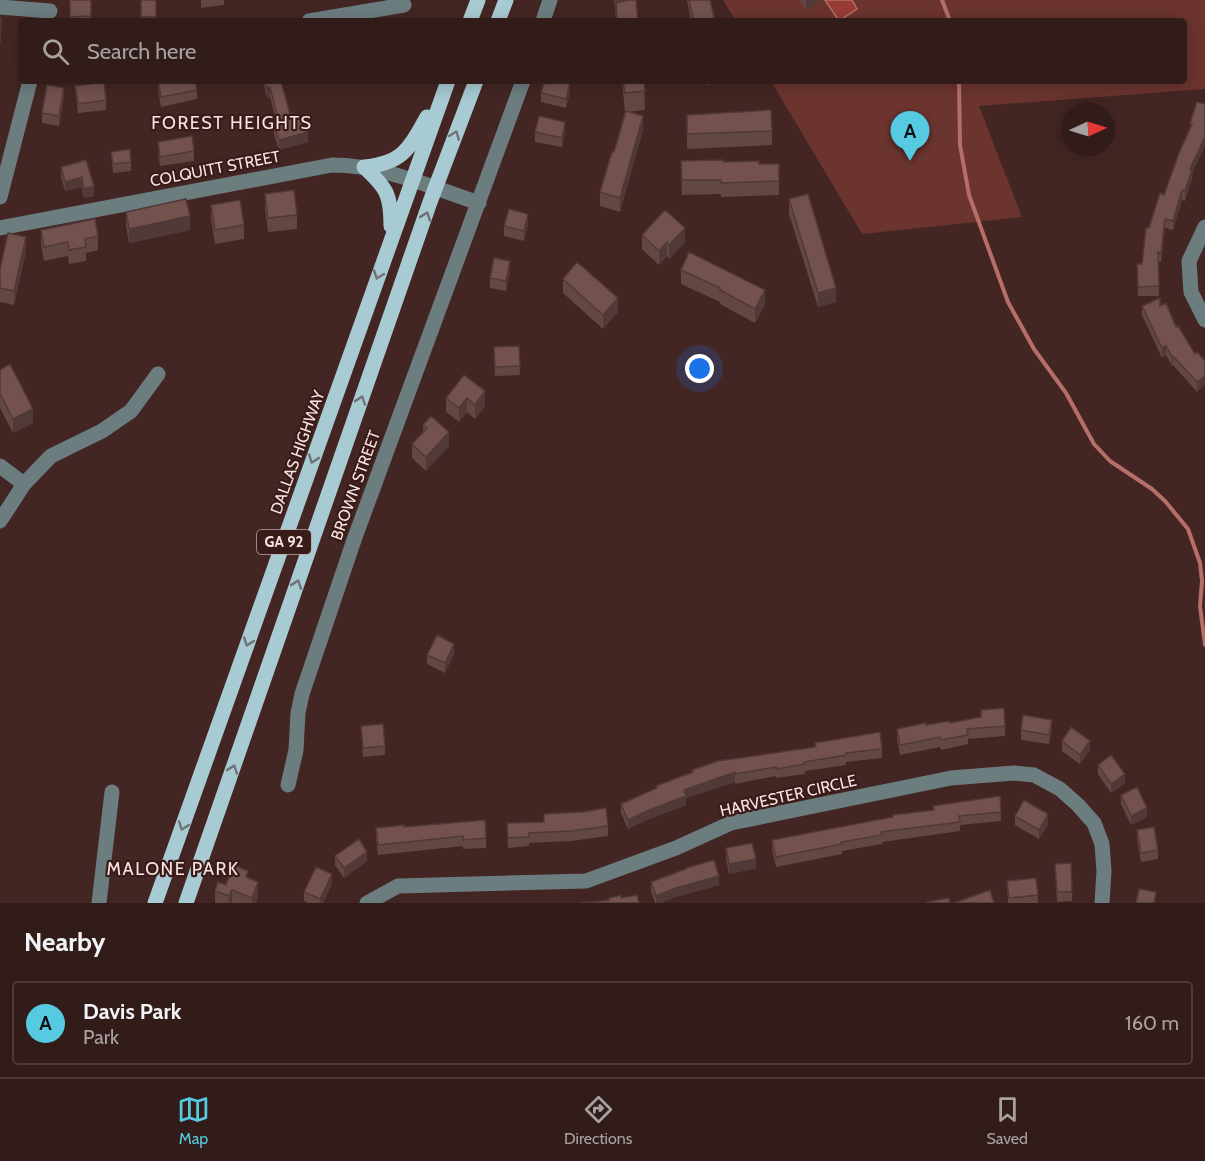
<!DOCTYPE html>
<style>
:root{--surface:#321c1a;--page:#3a2523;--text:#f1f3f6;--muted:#a8a1a2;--line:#4d3a39;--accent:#55cae0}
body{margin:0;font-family:Cabin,sans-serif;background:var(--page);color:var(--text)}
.compass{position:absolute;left:1061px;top:102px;width:54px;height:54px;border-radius:50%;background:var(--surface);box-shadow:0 3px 15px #0003;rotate:86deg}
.you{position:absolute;left:700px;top:369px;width:21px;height:21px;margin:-15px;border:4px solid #fff;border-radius:50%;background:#1a73e8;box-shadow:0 0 0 9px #1a73e833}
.badge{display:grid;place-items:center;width:39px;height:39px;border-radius:50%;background:var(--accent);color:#111;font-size:20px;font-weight:700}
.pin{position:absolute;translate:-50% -50px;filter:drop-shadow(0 2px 3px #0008)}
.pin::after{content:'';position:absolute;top:32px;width:21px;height:18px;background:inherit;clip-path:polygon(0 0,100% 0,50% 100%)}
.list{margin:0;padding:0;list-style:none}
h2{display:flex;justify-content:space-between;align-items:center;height:78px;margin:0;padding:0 24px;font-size:26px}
h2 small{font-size:20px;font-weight:400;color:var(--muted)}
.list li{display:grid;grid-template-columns:39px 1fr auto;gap:18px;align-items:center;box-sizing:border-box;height:84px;margin:0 12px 12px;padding:0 12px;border:2px solid var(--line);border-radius:6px}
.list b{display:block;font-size:22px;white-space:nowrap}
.list p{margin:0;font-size:20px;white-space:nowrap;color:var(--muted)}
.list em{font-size:20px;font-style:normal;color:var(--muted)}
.icon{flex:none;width:33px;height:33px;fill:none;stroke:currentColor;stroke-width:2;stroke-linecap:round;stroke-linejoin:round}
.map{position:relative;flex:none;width:1205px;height:903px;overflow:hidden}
.search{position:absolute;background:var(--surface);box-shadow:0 3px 15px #0003;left:18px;right:18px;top:18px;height:66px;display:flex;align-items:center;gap:15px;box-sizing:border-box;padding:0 21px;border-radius:6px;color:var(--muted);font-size:22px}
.sheet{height:174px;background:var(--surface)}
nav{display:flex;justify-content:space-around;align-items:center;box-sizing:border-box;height:84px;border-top:2px solid var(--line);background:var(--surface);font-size:16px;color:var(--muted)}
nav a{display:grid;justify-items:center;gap:3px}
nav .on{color:var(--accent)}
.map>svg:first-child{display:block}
.green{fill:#6b342f}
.water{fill:#993c36;stroke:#b66e69;stroke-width:1.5}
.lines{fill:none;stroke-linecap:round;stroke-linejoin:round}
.stream{stroke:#b66e69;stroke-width:4}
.minor{stroke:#6c7d80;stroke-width:15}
.major{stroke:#a8cad2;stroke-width:15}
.wall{fill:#634743}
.shaded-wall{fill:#503937}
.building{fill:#73524e;stroke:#503937;stroke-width:1.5}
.oneway{stroke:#707376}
.labels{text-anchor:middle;stroke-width:4.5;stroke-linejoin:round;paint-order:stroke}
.shield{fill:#391c1a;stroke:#bfa8a5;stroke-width:1.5}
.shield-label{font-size:15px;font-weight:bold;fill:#f8e4e1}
.street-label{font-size:16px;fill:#f8e4e1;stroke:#391c1a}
.neighbourhood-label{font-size:18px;letter-spacing:1.5px;fill:#f8e4e1;stroke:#391c1a}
</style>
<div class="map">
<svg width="1205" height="903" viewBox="0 0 1205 903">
<rect width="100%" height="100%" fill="#432623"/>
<path class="green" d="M723,0H1205V89L979,106L1022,217L862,234L771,81H1184V21H736Z"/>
<path class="water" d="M825,0H852L857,9L839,21Z"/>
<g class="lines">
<path class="stream" d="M942,0L950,21
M959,81L960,145L969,195L1008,302L1034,349L1066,393L1094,444L1110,461L1152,489L1165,501L1188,529L1200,563L1202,581L1200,606L1205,645"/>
<path class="minor" d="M0,7L50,11
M309,21L404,5
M543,21L550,0
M0,197L30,81
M1205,227L1189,261L1191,292L1205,320
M0,228L332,165C383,165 431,187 479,203
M0,466L24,484
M0,521L24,484L51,456L102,431L131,411L158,374
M288,785L296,750L298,713L302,694L354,540L523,81
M99,903L112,792
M367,903L398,886L586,881L676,848L731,823L951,778L1014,773L1034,775L1060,789L1078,805L1094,823L1102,844L1104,871L1102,903"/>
<path class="major" d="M470,21L478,0
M498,21L506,0
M364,167C403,163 409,149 427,117
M364,167C387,188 391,195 391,226
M155,903L448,81
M186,903L430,202L476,81"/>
</g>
<path class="wall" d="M70,0H91V21H70Z
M141,0H156V21H141Z
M201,0H224V5L201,8Z
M614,0H636L638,21H616Z
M687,0H710L715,21H691Z
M800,0H820V1L806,10Z
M158,81L197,90V99L161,107L158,89Z
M263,81H281L290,114L294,118L308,142L279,150L274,134V124H277L270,97L267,98Z
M622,81H644L645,110L626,112L643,130L620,212L600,206V192L614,152L625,112Z
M75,86L106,100V110L78,113Z
M570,92L566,108L541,102V93Z
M64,97L59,126L42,123V113Z
M1197,102L1192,179L1185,201L1182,200L1173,230L1165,228L1161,262H1158L1159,296H1138L1137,264H1142L1149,228L1164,195L1190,129V123Z
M687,115L772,131V145L687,149Z
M565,131L562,147L535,142V132Z
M158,142L194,151V161L160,166L158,151Z
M111,152L131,162V171L113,173Z
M86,160L94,196L84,198L82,187L65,191L61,177V167Z
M681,161L759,164H779V195L721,197V194L682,195Z
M265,194L297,215V229L268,232L265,208Z
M789,199L836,302L818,307L789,214Z
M211,205L244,225V239L215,244L211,219Z
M126,212L190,230L129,243L126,226Z
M528,224L524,241L504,236V226Z
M41,230L98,236V250L86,253V261L69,264L68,256L44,261L41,244Z
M642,235L685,242L669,259L667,256L659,265L642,249Z
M26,251L14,305L0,302V269Z
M510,270L506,291L490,288V278Z
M681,270L765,304L755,323L720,304V302L681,284Z
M563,279L618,312L603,329L563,293Z
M1142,306L1176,327L1195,354L1205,361L1197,392L1173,365L1172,366L1166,355L1162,358L1142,315Z
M519,346L520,375L495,376L494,347Z
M0,370L33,423L13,433L0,408Z
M464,375L485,406L475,419L467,412L459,422L446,412V398Z
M423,425L449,446L426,471L412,458V444L423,432Z
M454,654L445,673L427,664V655Z
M981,710L1005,726V736L968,739V744L941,750L940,747L900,755L897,738V729L950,723L981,717Z
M361,726L385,746V755L363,757Z
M1052,729L1049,744L1021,740V730Z
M1062,741L1090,750L1080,764L1062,751Z
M815,743L882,749V758L846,762V765L805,771V774L776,778V776L735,784V782L686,798V805L649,819L628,829L621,813V804L656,789V786L692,772V770L815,747Z
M1098,765L1125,783L1111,793L1098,774Z
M1121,795L1147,817L1131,825L1121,804Z
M1001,812V821L960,825V831L882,842V844L842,851V854L776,867L772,849V840L893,817Z
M1015,816L1048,824L1039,839L1015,825Z
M507,823L608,826V836L571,841L529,843V846L508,848Z
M404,827L486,838V848L463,849V846L378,855L376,838V828Z
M1137,830L1158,850V859L1141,862L1137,839Z
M726,848L756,868L729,874L726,858Z
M335,856L367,861L344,878L335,865Z
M1055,864L1072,892V901L1057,902Z
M248,878L258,896L256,903H215V891L226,885Z
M1007,881L1038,895V903H1008Z
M651,882L719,885L676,897L661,903H655L651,891Z
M332,884L323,903H308L304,901V892Z"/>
<path class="shaded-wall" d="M615,0H633L616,3L615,18Z
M806,0H820V1L806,10Z
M707,81H725L707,86Z
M570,82V92L566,108V99Z
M270,87V97L267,98V88Z
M64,88V97L59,126V116Z
M643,116V130L620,212V198Z
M565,122V131L562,147V138Z
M308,132V142L279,150V140Z
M1205,137V146L1192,174V179L1185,201V191L1190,169Z
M82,177V187L65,191V182Z
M94,186V196L84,198V189Z
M1182,190V200L1173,230V221Z
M528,214V224L524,241V231Z
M190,216V230L129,243V229Z
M1165,219V228L1161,262V253Z
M685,228V242L669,259V245Z
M26,237V251L14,305V291Z
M667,242V256L659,265V251Z
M510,261V270L506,291V281Z
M836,288V302L818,307V293Z
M765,290V304L755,323V309Z
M618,298V312L603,329V315Z
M1166,346V355L1162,358V348Z
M1173,356V365L1172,366V357Z
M1205,376V385L1197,392V382Z
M485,391V406L475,419V405Z
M467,398V412L459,422V408Z
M33,409V423L13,433V419Z
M449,432V446L426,471V457Z
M454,644V654L445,673V663Z
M1052,720V729L1049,744V735Z
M1090,741V750L1080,764V755Z
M735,772V782L686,798V805L649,819L628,829V820L684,790Z
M1125,774V783L1111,793V784Z
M1147,808V817L1131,825V816Z
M1048,814V824L1039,839V830Z
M367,852V861L344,878V868Z
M756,859V868L729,874V864Z
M332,874V884L323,903H320V899Z
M719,876V885L676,897L661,903H656V896L676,888Z
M258,882V896L256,903H252V898Z
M232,890V903H229V896Z"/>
<path class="building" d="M70,0H91V16L70,17Z
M141,0H156V17H141Z
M628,0H636L638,21H617L616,3Z
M689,0H710L715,21H694Z
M0,18H1L0,44Z
M158,81H195L197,90L161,97Z
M265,81H281L290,114L293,113L294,118L303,116L308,132L279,140L274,124L279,123L270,87L267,88Z
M549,81H565L570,82L566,99L541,93L544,83L548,84Z
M623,81H644L645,91L625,93Z
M104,82L106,100L78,104L75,86Z
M47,85L64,88L59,116L42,113Z
M1197,102L1205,104V103V137L1190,169L1192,170L1185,191L1182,190L1173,221L1165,219L1161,253L1158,252L1159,286L1138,287L1137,264H1142L1146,228H1149L1160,193L1164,195L1179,153L1192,124L1190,123Z
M771,110L772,131L687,134V115Z
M626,111L643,116L620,198L600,192L612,152H614Z
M539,116L565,122L562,138L535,132Z
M192,136L194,151L160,157L158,142Z
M130,149L131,162L113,164L111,152Z
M86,160L94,186L84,189L82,177L65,182L61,167Z
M723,160L724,162L759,161V164H779V181L721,183V180H682L681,161Z
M294,190L297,215L268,218L265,194Z
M808,194L836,288L818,293L789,199Z
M186,199L190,216L129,229L126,212Z
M240,200L244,225L215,230L211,205Z
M509,209L528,214L524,231L504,226Z
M665,210L685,228L669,245L667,242L659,251L642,235Z
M95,219L98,236L85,239L86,247L69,250L68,242L44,247L41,230Z
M8,233L26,237L14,291L0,288V269Z
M689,252L765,290L755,309L720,290V288L681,270Z
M494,258L510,261L506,281L490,278Z
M577,262L618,298L603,315L563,279Z
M1160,298V306L1166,303L1176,327L1178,326L1195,354L1197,352L1205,361V376L1197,382L1173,356L1172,357L1166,346L1162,348L1142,306Z
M519,346L520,366L495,367L494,347Z
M10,364L33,409L13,419L0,393V370Z
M464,375L485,391L475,405L467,398L459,408L446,398Z
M431,416L449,432L426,457L412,444L427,428L423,425Z
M437,635L454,644L445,663L427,655Z
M1004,708L1005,726L967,729L968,735L941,740L940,737L900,745L897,729L926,723V725L949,721L950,723L981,717V710Z
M1023,715L1052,720L1049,735L1021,730Z
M383,724L385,746L363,748L361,726Z
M1071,727L1090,741L1080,755L1062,741Z
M880,732L882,749L846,753V755L804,762L805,764L776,769V767L735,774V772L684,790L686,796L649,810L628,820L621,804L657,788L656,786L693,772L692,770L718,761L816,747L815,743Z
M1111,755L1125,774L1111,784L1098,765Z
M1137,787L1147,808L1131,816L1121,795Z
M1000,796L1001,812L959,816L960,822L881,832L882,835L841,842L842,844L776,857L772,840L893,817V815L934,810L933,806Z
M1024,800L1048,814L1039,830L1015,816Z
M606,808L608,826L571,831L529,833V837L508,838L507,823L544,822V814L583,812Z
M485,820L486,838L463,840V836L378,845L376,828L404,825V827Z
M1154,827L1158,850L1141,853L1137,830Z
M359,839L367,852L344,868L335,856Z
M752,843L756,859L729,864L726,848Z
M714,860L719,876L676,888L656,896L651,882L686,869V868Z
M1071,863L1072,892H1057L1055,864Z
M233,865L248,871L246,877L258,882L252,898L232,890L229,896L215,891L218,882L226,885Z
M316,867L332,874L320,899L304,892Z
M1036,878L1038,895L1009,898L1007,881Z
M1139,889L1156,892L1154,903H1136Z
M990,890L994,903H954Z
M621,895V898L637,895L639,903H580L609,900V898Z
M949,898L950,903H927V902Z"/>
<defs><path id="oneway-chevron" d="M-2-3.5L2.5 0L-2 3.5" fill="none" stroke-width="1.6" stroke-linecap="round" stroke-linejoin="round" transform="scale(1.5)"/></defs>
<g class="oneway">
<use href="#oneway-chevron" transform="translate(455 135) rotate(-69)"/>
<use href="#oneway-chevron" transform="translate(426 216) rotate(-71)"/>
<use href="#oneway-chevron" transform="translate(378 275) rotate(110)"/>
<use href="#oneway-chevron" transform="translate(361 400) rotate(-71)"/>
<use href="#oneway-chevron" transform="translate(313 459) rotate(110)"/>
<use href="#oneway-chevron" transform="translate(297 584) rotate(-71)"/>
<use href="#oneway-chevron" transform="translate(248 642) rotate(110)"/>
<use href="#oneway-chevron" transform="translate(233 769) rotate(-71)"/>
<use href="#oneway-chevron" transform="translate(183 826) rotate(110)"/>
</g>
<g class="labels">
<rect class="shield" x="257" y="530" width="54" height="24" rx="4.5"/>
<g class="shield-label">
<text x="284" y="547">GA 92</text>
</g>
<g class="street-label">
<text transform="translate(215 168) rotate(-11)" y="6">COLQUITT STREET</text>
<text transform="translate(297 452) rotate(-70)" y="6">DALLAS HIGHWAY</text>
<text transform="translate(355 485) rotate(-70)" y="6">BROWN STREET</text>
<text transform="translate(788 795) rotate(-13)" y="6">HARVESTER CIRCLE</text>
</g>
<g class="neighbourhood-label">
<text x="232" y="129">FOREST HEIGHTS</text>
<text x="173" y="875">MALONE PARK</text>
</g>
</g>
</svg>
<svg class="compass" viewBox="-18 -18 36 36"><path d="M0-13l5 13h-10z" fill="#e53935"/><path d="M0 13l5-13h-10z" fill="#a8a1a2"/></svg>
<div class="you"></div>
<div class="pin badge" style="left:910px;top:161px">A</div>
<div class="search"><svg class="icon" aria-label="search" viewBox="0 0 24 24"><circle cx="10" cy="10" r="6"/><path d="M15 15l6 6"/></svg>Search here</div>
</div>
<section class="sheet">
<h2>Nearby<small></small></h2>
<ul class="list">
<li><span class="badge">A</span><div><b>Davis Park</b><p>Park</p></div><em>160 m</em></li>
</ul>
</section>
<nav>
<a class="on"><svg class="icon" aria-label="map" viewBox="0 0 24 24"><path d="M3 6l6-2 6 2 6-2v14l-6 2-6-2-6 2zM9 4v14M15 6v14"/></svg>Map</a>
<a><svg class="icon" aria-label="directions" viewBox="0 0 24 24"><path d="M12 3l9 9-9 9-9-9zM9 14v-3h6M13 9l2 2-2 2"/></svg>Directions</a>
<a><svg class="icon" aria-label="saved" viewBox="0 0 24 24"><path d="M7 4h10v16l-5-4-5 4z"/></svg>Saved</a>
</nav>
